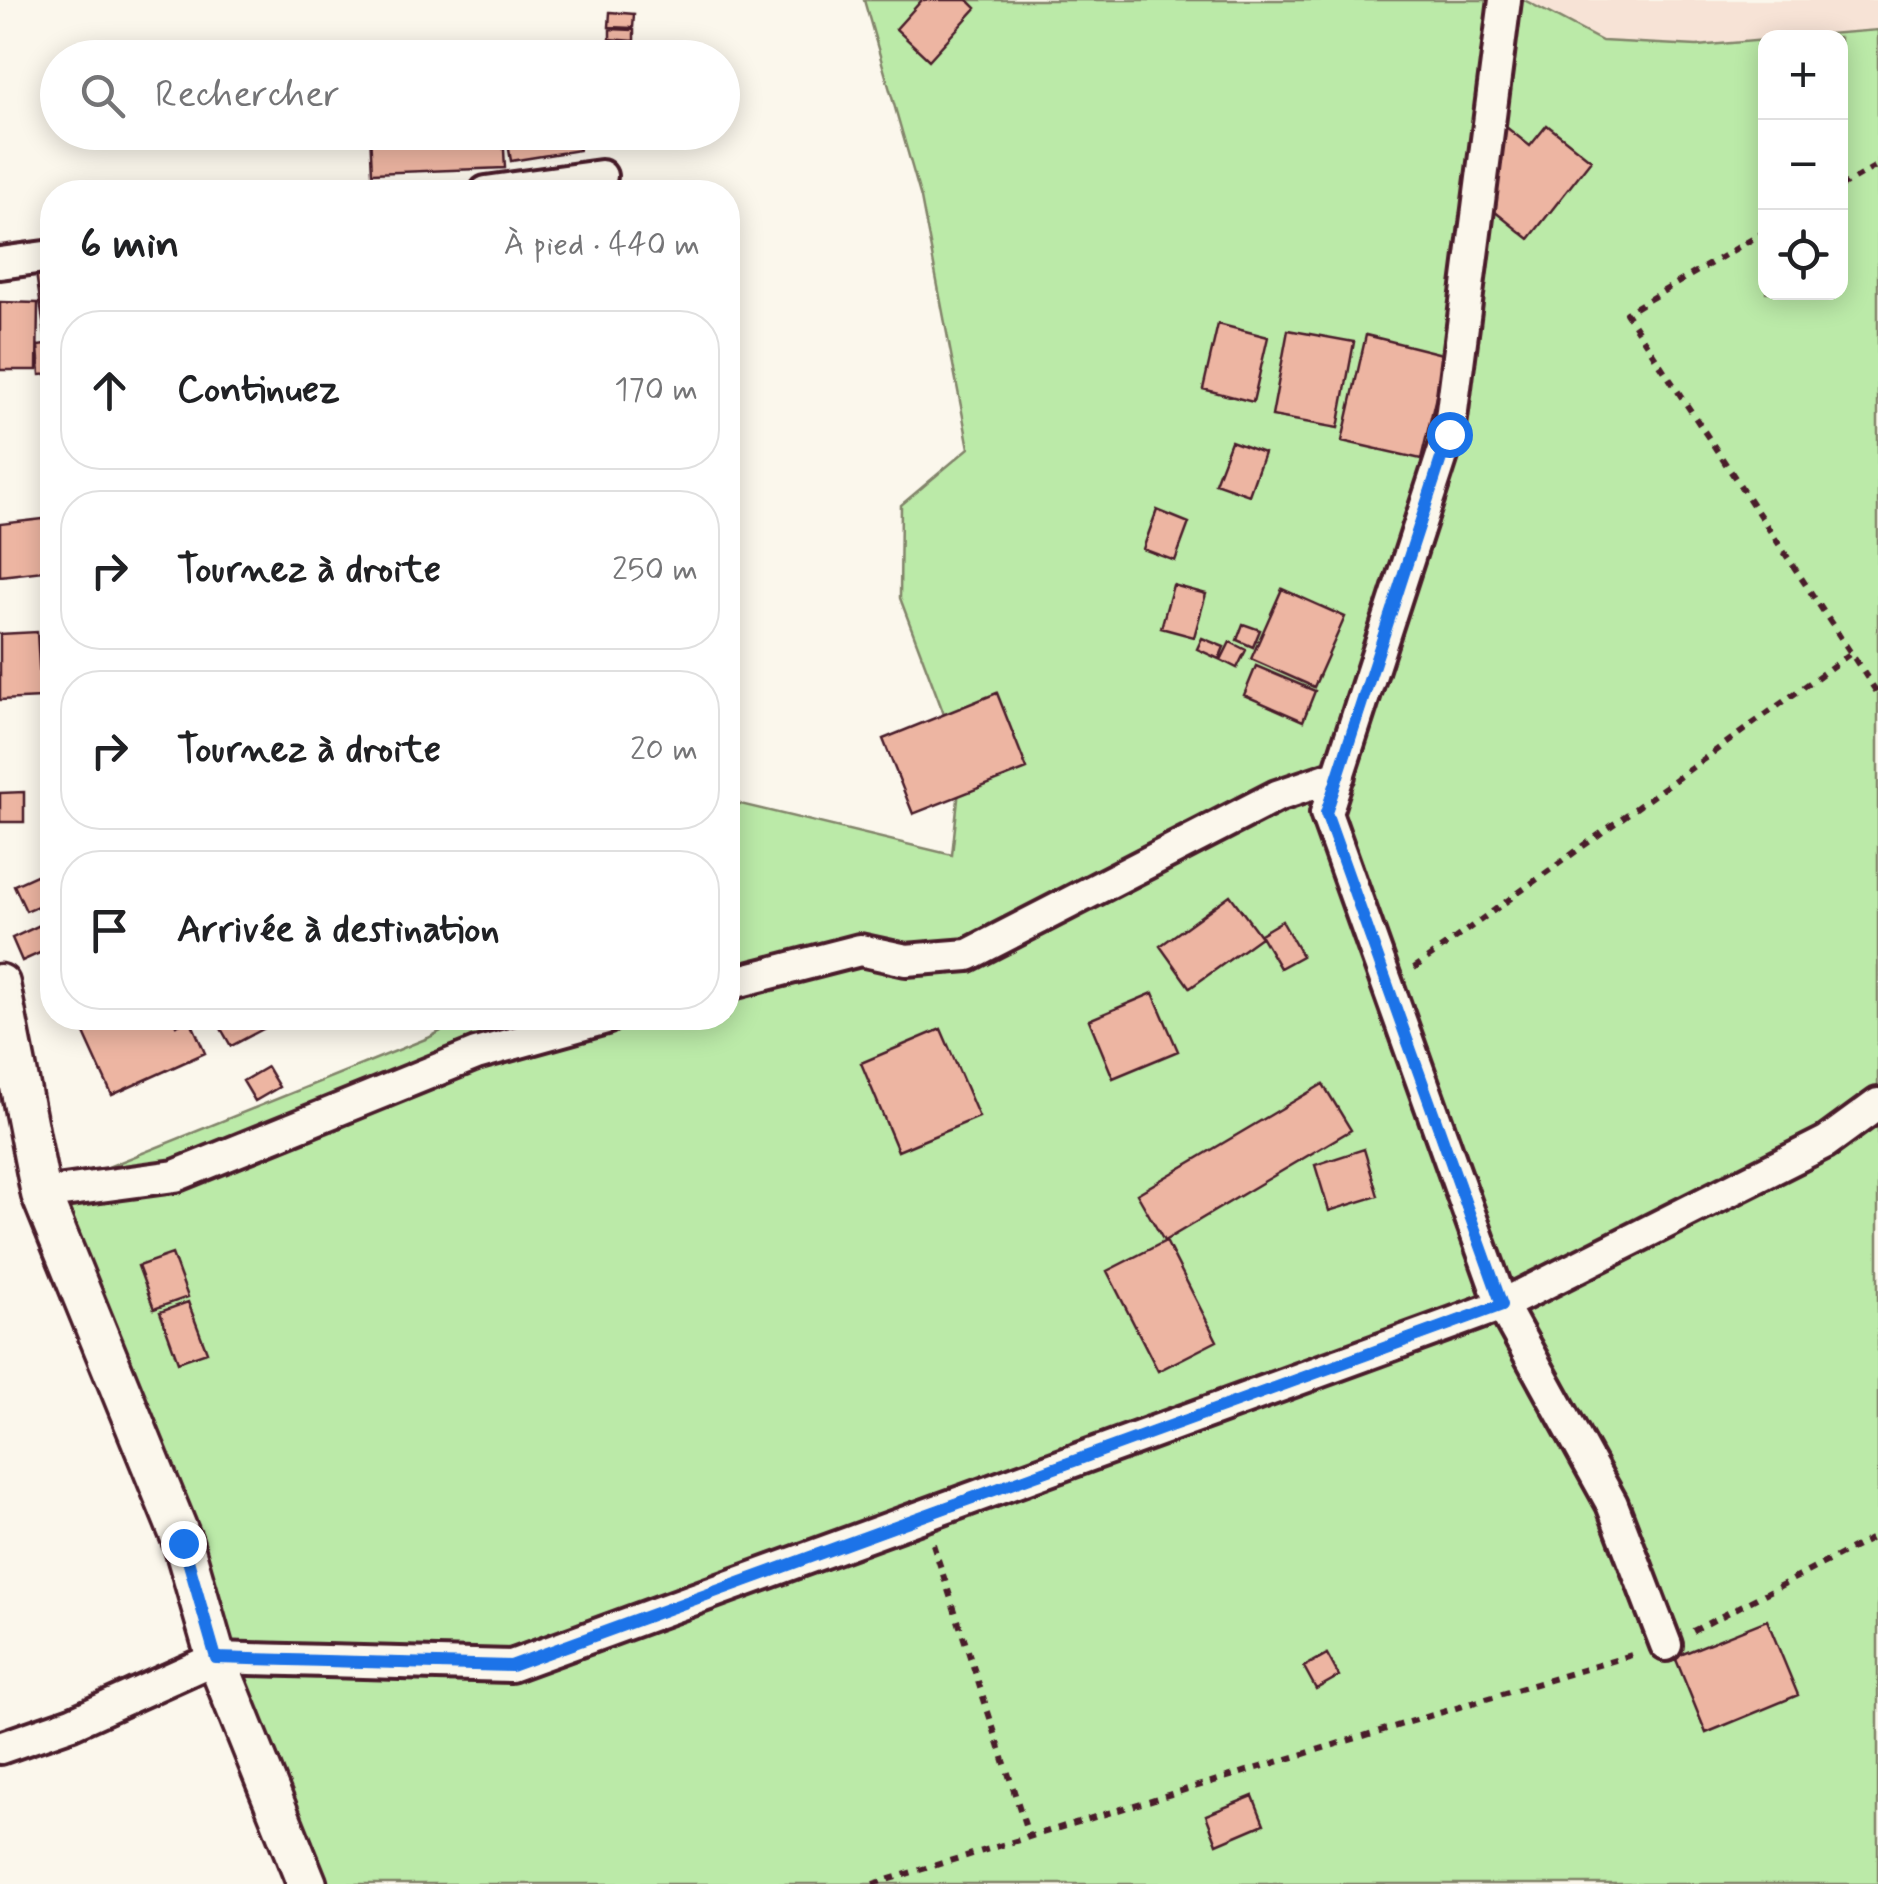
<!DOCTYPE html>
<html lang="fr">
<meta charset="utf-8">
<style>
:root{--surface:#fff;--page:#f2f2f2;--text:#202124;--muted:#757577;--line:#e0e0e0}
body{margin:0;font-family:Mynerve,sans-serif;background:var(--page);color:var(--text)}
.controls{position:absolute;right:30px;top:30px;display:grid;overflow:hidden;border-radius:20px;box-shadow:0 5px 25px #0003}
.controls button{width:90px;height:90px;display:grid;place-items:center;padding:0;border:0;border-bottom:2px solid var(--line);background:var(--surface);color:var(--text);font:50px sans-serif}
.stop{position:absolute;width:30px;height:30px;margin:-22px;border:8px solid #1a73e8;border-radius:50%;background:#fff}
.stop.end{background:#1a73e8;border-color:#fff;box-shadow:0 2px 10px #0008}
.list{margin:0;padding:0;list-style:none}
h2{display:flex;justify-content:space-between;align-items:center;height:130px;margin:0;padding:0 40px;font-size:42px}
h2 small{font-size:32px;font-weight:400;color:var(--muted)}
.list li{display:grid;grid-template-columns:65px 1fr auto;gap:30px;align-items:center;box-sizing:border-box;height:160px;margin:0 20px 20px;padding:0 20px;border:2px solid var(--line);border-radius:40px}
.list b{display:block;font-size:38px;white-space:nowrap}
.list em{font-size:32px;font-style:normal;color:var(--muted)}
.icon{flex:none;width:55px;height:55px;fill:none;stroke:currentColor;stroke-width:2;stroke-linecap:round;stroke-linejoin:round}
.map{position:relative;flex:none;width:1878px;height:1884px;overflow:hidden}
.search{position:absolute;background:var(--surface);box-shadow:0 5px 25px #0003;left:40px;top:40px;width:700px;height:110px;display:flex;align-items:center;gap:25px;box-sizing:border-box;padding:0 35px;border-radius:55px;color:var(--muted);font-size:38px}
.panel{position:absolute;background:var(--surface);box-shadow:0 5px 25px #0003;left:40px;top:180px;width:700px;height:850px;border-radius:40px}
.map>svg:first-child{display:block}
.built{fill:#f7e3d6}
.green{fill:#bbeaa8;stroke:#82846a;stroke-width:2.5}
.building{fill:#edb5a2;stroke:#4a1f2b;stroke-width:2.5}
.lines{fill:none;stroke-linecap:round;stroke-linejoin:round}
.minor-casing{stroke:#4a1f2b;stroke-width:38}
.tertiary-casing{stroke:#4a1f2b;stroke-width:45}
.path{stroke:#4a1f2b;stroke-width:6;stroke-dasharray:8 8;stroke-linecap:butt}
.minor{stroke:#fbf7ec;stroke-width:30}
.tertiary{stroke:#fbf7ec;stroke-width:38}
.route{stroke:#1a73e8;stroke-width:12}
</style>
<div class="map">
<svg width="1878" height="1884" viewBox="0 0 1878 1884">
<rect width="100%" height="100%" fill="#fbf7ec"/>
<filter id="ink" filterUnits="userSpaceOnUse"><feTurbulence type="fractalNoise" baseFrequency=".01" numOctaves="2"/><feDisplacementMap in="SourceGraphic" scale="20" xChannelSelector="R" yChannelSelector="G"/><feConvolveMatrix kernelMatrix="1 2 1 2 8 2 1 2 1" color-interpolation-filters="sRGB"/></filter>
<g filter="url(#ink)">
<path class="built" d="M1524,0H1878V30L1766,38L1765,40L1697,46L1602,41Z"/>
<path class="green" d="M864,0H1524L1602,41L1697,46L1765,40L1766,292H1840V38L1790,37L1878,30V1884H315L41,1194L428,1038L465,1018H728V801L952,855L962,762L900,598L901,505L969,448L921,198Z"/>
<path class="building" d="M922,0H968L976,8L929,60L896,29Z
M610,12L634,14L633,28L609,27Z
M610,29L634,30V41L610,39Z
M605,47L606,58H573L572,51Z
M1501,123L1530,146L1547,125L1591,160L1529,239L1479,199Z
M370,132H503L505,168L372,173Z
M506,132H576L579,150L511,161Z
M52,271V341L46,342L36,273Z
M0,302L38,303L37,370H0Z
M1218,324L1268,337L1253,402L1203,389Z
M1288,330L1354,342L1338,428L1272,416Z
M1366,335L1446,355L1421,459L1342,441Z
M52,344V374L40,375L38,346Z
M1231,441L1264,453L1249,495L1215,483Z
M1157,510L1189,523L1175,561L1143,549Z
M52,518V570L0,576V524Z
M1173,585L1206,594L1194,637L1161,628Z
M1282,589L1345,617L1314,687L1251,659Z
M1243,624L1260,630L1253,647L1237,640Z
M37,632L41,698L0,700V634Z
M1202,638L1224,647L1219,659L1197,649Z
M1230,642L1246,650L1237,668L1221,660Z
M1256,666L1315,691L1303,721L1244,695Z
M997,693L1027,769L913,814L883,739Z
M24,792V822H0V793Z
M52,868V900L26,911L14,885Z
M1230,895L1261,937L1190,988L1160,946Z
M1282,921L1302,956L1280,968L1260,934Z
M40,925L51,948L22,961L12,938Z
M1153,993L1178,1051L1113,1078L1089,1020Z
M77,1018H173L176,1025L190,1019L205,1053L112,1095Z
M215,1018H284L231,1046Z
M941,1029L979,1117L898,1151L861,1063Z
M267,1067L279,1087L255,1101L243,1081Z
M1323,1084L1351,1130L1164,1241L1137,1194Z
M1364,1149L1378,1196L1329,1211L1315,1165Z
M1166,1241L1217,1341L1158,1371L1107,1271Z
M172,1254L188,1297L154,1309L138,1266Z
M188,1302L207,1352L178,1362L160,1312Z
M1767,1620L1798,1695L1706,1733L1675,1657Z
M1327,1654L1339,1676L1316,1689L1304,1667Z
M1253,1796L1264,1824L1217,1844L1206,1815Z"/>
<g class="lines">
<g class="minor-casing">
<path id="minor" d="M1505,0L1449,434L1326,813L1502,1305L1612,1504L1666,1645
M486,192L601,176
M0,263L52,256
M728,984L860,950L906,960L968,955L1277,796L1339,775
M41,1194L175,1176L476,1054L606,1018
M0,1748L72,1723L216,1658L511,1666L1502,1305L1826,1142L1878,1104"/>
</g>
<g class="tertiary-casing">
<path id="tertiary" d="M0,984L41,1194L183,1543L216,1658L307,1884"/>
</g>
<path class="path" d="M1840,187L1878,165
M1766,231L1626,313L1878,694
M1414,968L1851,653
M933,1544L1029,1837
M1693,1631L1878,1535
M873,1884L1635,1654"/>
<use href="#minor" class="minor"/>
<use href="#tertiary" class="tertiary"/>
</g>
</g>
<g class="lines" filter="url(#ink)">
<path class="route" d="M183,1543L216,1658L511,1666L1502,1305L1326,813L1449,434"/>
</g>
</svg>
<div class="controls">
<button>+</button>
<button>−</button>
<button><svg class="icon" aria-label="locate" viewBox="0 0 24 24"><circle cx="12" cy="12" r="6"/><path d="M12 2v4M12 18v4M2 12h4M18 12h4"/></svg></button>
</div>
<div class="stop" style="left:1449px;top:434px"></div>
<div class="stop end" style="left:183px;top:1543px"></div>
<div class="search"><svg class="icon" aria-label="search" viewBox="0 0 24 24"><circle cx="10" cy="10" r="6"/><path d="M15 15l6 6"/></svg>Rechercher</div>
<section class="panel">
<h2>6 min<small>À pied · 440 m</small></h2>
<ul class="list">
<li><svg class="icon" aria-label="ahead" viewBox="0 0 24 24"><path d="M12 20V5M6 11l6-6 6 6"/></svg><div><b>Continuez</b></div><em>170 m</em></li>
<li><svg class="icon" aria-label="right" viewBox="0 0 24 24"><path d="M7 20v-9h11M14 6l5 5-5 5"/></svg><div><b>Tournez à droite</b></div><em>250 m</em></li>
<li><svg class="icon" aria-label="right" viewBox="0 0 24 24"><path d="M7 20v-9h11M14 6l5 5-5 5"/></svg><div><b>Tournez à droite</b></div><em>20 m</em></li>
<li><svg class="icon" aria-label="arrive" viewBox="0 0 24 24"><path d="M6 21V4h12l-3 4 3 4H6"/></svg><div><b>Arrivée à destination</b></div></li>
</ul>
</section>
</div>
